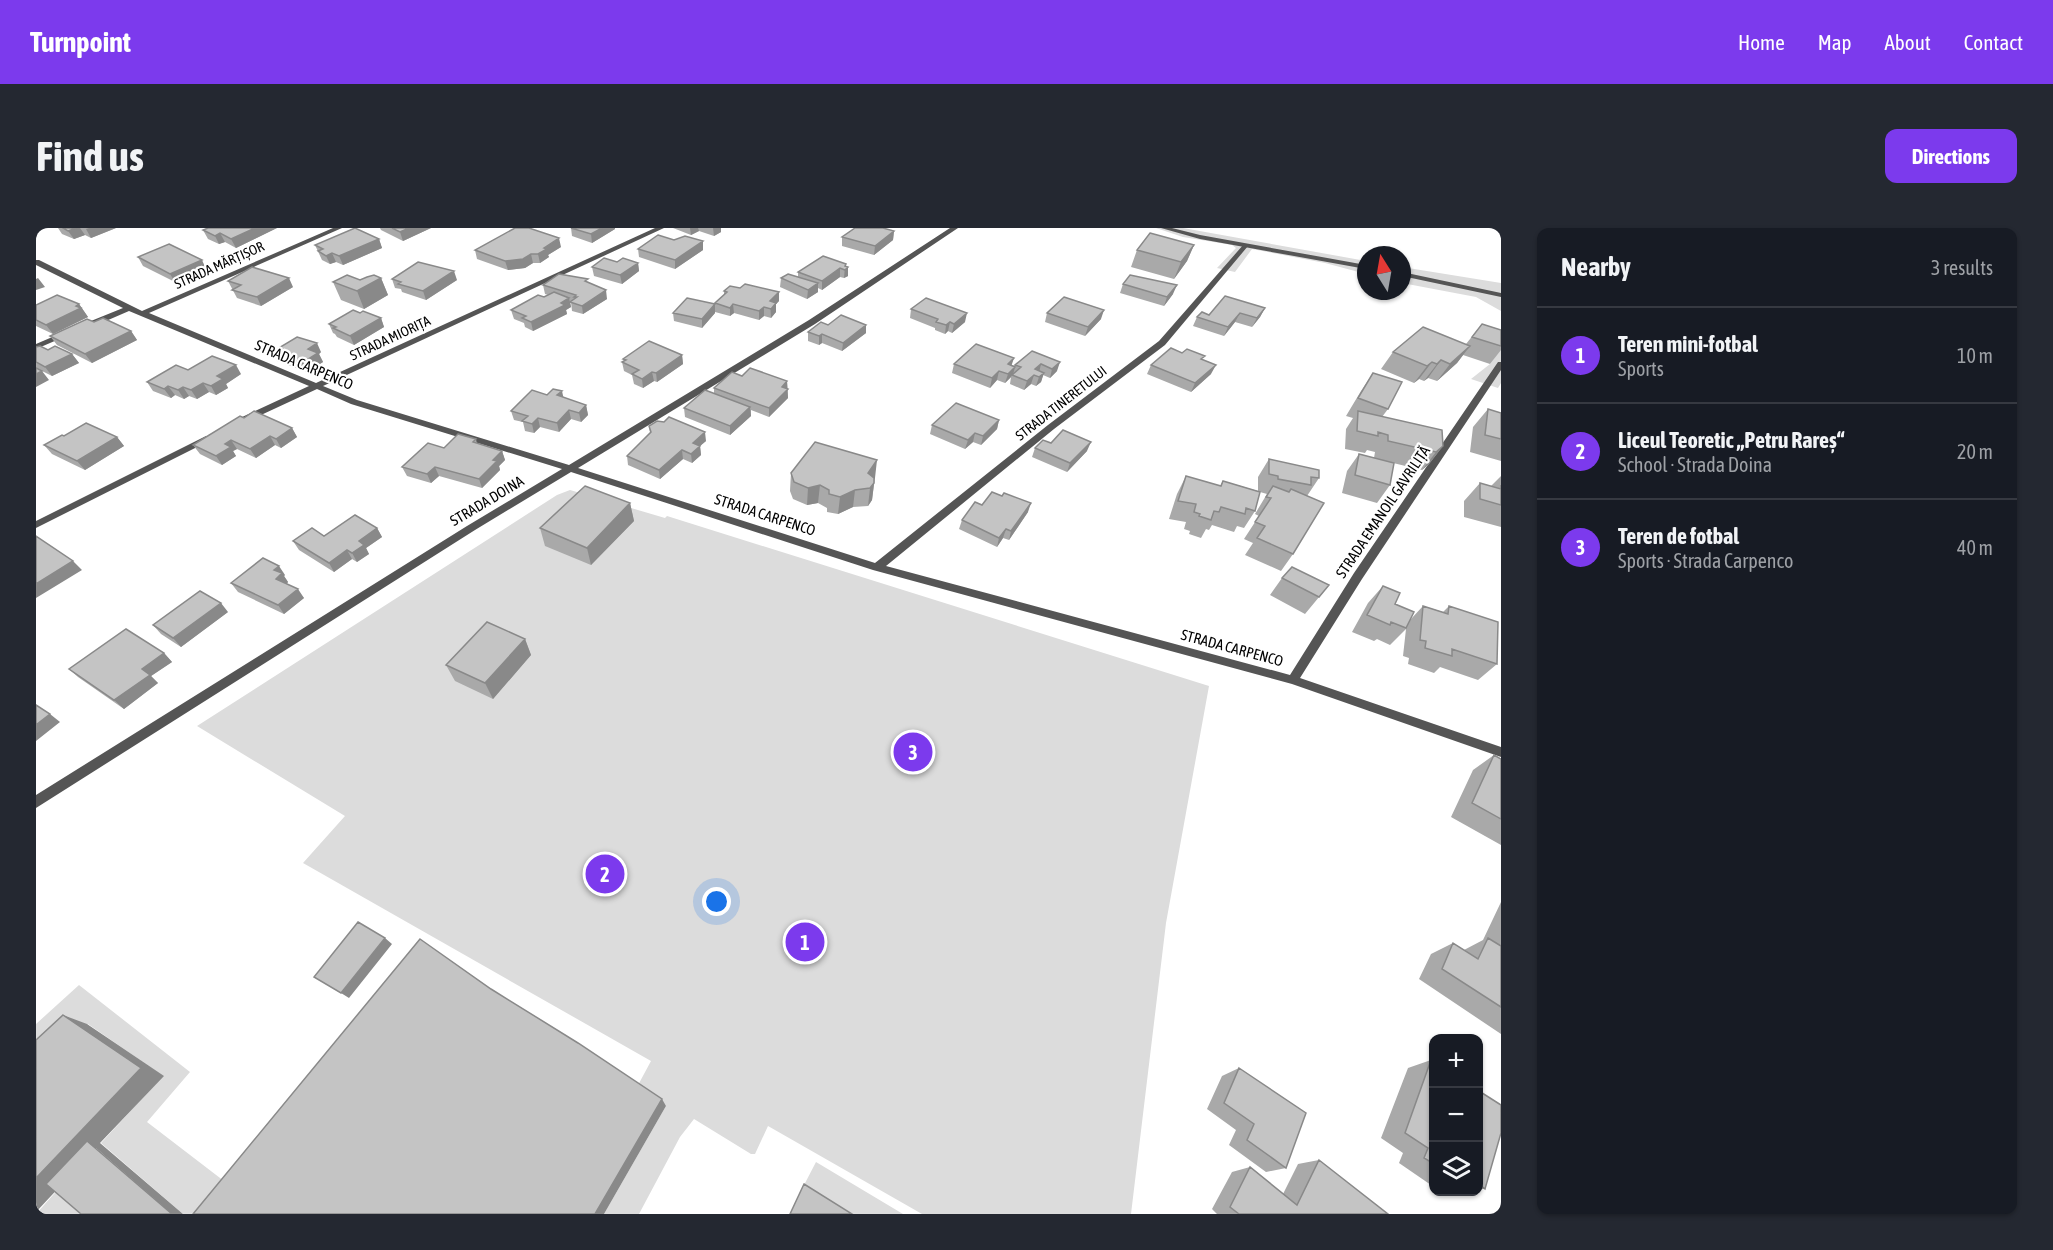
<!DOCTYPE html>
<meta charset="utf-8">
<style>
:root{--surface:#171b24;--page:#242831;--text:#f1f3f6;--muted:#9ea1a6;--line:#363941;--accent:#7c3aed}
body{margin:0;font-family:"Asap Condensed",sans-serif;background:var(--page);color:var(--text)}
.controls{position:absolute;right:18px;bottom:18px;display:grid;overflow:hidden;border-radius:12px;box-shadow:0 2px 4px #0004}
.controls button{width:54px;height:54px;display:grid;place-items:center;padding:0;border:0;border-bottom:2px solid var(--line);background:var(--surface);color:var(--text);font:30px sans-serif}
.compass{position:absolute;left:1321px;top:18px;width:54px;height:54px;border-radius:50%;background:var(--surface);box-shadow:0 2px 4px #0004;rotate:349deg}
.you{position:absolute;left:681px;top:674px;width:21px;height:21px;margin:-15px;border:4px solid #fff;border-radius:50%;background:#1a73e8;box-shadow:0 0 0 9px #1a73e833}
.badge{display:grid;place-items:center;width:39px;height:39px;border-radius:50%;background:var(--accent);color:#fff;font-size:20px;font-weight:700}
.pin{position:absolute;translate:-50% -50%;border:3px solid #fff;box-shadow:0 2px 6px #0006}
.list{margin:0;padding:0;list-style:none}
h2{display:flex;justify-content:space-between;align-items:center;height:78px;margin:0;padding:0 24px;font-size:26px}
h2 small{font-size:20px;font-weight:400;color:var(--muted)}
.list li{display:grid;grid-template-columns:39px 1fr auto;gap:18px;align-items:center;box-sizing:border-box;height:96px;padding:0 24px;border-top:2px solid var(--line)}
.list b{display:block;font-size:22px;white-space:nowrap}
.list p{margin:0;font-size:20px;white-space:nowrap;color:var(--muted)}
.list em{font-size:20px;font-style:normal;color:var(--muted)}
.icon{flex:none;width:33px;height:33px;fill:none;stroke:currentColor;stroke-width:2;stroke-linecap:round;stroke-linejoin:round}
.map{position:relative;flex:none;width:1465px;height:986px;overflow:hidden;border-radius:12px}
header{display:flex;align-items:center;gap:36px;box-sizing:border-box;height:84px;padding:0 30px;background:var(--accent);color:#fff}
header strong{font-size:28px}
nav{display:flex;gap:33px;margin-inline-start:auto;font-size:21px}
.intro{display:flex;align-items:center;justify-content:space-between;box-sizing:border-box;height:144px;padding:0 36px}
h1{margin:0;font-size:42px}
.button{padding:15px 27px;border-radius:12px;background:var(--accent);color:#fff;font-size:21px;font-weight:700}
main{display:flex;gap:36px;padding:0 36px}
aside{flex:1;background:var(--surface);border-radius:12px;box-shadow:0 2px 4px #0004}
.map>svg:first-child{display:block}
.green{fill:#dcdcdc}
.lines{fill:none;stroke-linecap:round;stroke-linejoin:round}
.lane{fill:#555;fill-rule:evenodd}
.street{fill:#555;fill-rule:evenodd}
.wall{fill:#a9a9a9}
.shaded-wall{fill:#898989}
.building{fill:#c4c4c4;stroke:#898989;stroke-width:1.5}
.labels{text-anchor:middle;stroke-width:4.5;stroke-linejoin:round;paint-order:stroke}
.far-street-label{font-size:14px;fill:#000;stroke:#fff}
.street-label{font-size:15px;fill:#000;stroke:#fff}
</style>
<header>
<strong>Turnpoint</strong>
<nav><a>Home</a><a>Map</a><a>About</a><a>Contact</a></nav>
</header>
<div class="intro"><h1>Find us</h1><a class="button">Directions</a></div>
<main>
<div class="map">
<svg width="1465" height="986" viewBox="0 0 1465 986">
<rect width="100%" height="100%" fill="#fff"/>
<path class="green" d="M1120,0H1147L1330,33V46L1289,35L1216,21L1199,44L1181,40L1200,20L1196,17L1147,9Z
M1366,39L1465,55V83L1440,69L1366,55Z
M1465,120V155L1462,160L1435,151L1454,136Z
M534,262L629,290L631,288L1173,458L1130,695L1095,986H886L732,898L719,926H715L658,891L644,909L603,986H568L630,878L601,859L615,833L267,635L309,588L161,498L521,267Z
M43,757L154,844L111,894L201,963L182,986H147L65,915L127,848L52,796L0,845V796Z
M780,934L867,986H809L767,959Z
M25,958L58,986H0Z"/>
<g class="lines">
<path class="lane" d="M1125,0H1136L1164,7L1330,37V41L1164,11Z
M1366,44L1465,65V69L1366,48Z"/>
<path class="street" d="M297,0H306L113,85L280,155L619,0H628L287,158L321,172L533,237L773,92L914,0H922L779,96L542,240L839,335L1012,197L1123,113L1208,16H1212V18L1129,117L1018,201L850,338L1254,447L1318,345L1462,134H1465V142L1326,351L1264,450L1465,519V529L1256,456L837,342L535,244L439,302L0,580V567L431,298L526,241L315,176L281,161L210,194H204V190L273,158L93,83L56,99H50V95L87,80L0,37V32H3L106,83Z
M28,104L35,106L0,121V116Z
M170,208L175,211L173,213L0,300V293Z"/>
</g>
<path class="wall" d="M22,0H80L55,10L49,7L38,11L26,6Z
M241,0L200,20L189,14L183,16L172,11L167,2Z
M344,0H395L367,13L345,2Z
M535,0H579V1L556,15L536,8Z
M637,0H685V4L678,8L663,3L655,7Z
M858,3L857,12L838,27L806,18V9Z
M343,11L346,20L307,37L300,34L294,36L286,32L279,17Z
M1158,17L1151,33L1138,51L1095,39L1101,22Z
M525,19L512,27L513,29L504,35H497L489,40L472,42L441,31L439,22Z
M602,21L667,22L639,41L603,29Z
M102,29L170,41L139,54L107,38Z
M581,34L602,35L603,43L586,56L558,48L556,39Z
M810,36L812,48L808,50L804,49L786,62L782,60V64L771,71L744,59L745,50L762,49V44Z
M345,50L352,67L328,81L305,72L297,54Z
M356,51L421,52L390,72L366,64L365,61L359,60Z
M192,53L257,59L225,78L201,70Z
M553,55L571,71L547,86L536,83L535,74L534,73L535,79L530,82L531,86L497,103L489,99L488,95L478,91L475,82L512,67L509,66L507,57Z
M1087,56L1137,66L1128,78L1084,65Z
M688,63L743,73L740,76V84L735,90L728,88L723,92L698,85L694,88L679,84V75L688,67Z
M43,76L52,89L17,106L0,98V77Z
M1229,80L1224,89L1216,99L1199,94L1188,108L1157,98L1161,89L1173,87Z
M875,81L929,94L916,105L912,103L909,106L899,102V100L874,90Z
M324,85L345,90L348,99L318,117L301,109L299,106L297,105L293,96Z
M637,85H679L666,100L638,93Z
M1011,85L1065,91L1049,108L1009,94Z
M58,94L95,103L101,112L56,135L21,117L14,108Z
M1446,96L1465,102V122L1454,136L1427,127L1421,135L1401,153L1392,150L1388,153L1383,151L1378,155L1345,141L1357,124L1430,116Z
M792,97H830V105L806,123L786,115L783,117L772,113V104Z
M0,119L36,126L43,135L16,148L0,140Z
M996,123L1021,143L1014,150L1007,147L1005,154L1000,158L995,156L988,162L974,156L975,149L969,155L961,152L954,160L916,145L918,136L976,137L978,138L979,137Z
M236,124H285L283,126L287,134L271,144L241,133Z
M646,127L647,136L621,154L618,153L607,160L598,156L596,147L588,143L586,134L588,133L587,131Z
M1167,132L1175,146L1155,164L1111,146L1115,137Z
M1337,145L1352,181L1346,189L1407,218L1393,236L1386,242L1353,234L1354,257L1341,275L1306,265L1311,243L1323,226L1338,230L1339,224L1331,222L1329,225L1309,221L1310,201L1317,190L1310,188L1325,163Z
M205,146L190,156L192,160L180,167L173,164L161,171L153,168L148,171L139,167L135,170L117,163L111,154Z
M706,148L751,153L752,170L733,189L715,182V188L694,207L649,189L648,180L678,165V160Z
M511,167L527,170L550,177L552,187L545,194L535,191L523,204L504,199L498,205L489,203L487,194L478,192L475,183Z
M1452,181L1465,185V233L1434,224L1437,199Z
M208,190L256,200L261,209L245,220L239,217L220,230L201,221L197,223L200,228L186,237L164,226L157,217Z
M963,192L961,201L945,217L937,214L929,221L894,206L896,197Z
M613,198L670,213L664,218L665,227L656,235L647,231L624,251L592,237L591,228L614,205Z
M81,209L88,218L49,242L16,226L8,217Z
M440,211L441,216L466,223L469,232L463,238L464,242L446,260L403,248L395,255L371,248L366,239L408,220Z
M1015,215L1051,223L1031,244L996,229L999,220Z
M1233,231L1283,250L1271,268L1257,326L1245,343L1209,327L1217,315L1208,311L1223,288L1219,286L1231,266L1224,264L1219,283L1208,300L1201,298L1198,304L1176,297L1173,302L1170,301L1165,310L1153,306L1154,303L1148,301L1150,294L1133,291L1141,266L1150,248L1184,258L1187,253L1222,263V249Z
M755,245L839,250L836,272L832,278L817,279L802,286L791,284V280L782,275L771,277L757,271L754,263Z
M1465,248V299L1428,289V273L1444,255L1455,258Z
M594,275L598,293L555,337L509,318L504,300Z
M946,277L992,284L973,312L967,310L961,319L923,301L926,292Z
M341,300L346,309L330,320L333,326L321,334L316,331L298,344L263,322L257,313Z
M249,347L248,348L252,354L251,356L268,370L248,386L202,364L195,355Z
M1246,350L1293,357L1269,386L1234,367Z
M1347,358L1359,376L1375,391L1387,378L1407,384L1413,378L1461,436L1442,452L1404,439L1398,445L1372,436L1373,430L1367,428L1370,401L1354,417L1341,411L1338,413L1316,404L1332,375Z
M192,384L145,419L125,406L117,397Z
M489,411L495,427L457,471L419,453L410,437Z
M128,425L136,434L115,448L122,455L88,481L42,449L33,441Z
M1458,527L1465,531V617L1415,589L1437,542Z
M1465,674V806L1383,751L1395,726L1417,715L1428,722L1447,712Z
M1395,832L1398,834V956L1395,957L1363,935L1367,925L1345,910L1372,840Z
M1203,840L1250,940L1230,944L1193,917L1200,902L1171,881L1186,848Z
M1443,863L1449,961H1443Z
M1283,932L1352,986H1181L1176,981L1196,944L1214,939L1247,966L1262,936Z"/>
<path class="shaded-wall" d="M40,0H44L49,7L38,11L32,3Z
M53,0H80L55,10L50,1Z
M219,0H241L200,20L195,11Z
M373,0H395L367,13L364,4Z
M566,0H579V1L556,15L555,6Z
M654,0H662L663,3L655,7Z
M677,0H685V4L678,8Z
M858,3L857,12L838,27L839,18Z
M184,5L189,14L183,16L179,8Z
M523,10L525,19L512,27L513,29L504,35L502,26L508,20Z
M343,11L346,20L307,37L303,28Z
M667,13V22L639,41V32Z
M1158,17L1151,33L1138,51L1145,34Z
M296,25L300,34L294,36L290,28Z
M495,26L497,35L489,40L472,42L469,33Z
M166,32L170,41L139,54L134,46Z
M602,35L603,43L586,56L584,47Z
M810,36V41L812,39V48L808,50L809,38Z
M804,40V49L786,62V53Z
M418,43L421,52L390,72L387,63Z
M2,50L9,59L0,62V51Z
M253,50L257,59L225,78L221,69Z
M345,50L352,67L328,81L321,63Z
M782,55V64L771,71L772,62Z
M1141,57L1137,66L1128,78L1131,69Z
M570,62L571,71L547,86L546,78Z
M743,64V73L740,76V84L735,90L734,73Z
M533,70L535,79L530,82L531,86L497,103L495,94Z
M43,76L52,89L17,106L10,97Z
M679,76V85L666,100V91Z
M697,76L698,85L694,88V80Z
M728,79V88L723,92V83Z
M1229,80L1224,89L1216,99L1221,90Z
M1068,82L1065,91L1049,108L1052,99Z
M931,85L929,94L916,105L918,96Z
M1204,85L1199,94L1188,108L1192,99Z
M345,90L348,99L318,117L314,108Z
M914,94L912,103L909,106L910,97Z
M830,97V105L806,123L807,115Z
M95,103L101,112L56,135L49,126Z
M786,106V115L783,117V108Z
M281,115L285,124L283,126L287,134L271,144L266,135L272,121Z
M1434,118L1421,135L1401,153L1414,136Z
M36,126L43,135L16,148L9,139Z
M646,127L647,136L621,154L620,145Z
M978,130L975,139L972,136Z
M1405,132L1392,150L1388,153L1401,136Z
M1024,134L1021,143L1014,150L1016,141Z
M1396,134L1383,151L1378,155L1391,138Z
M1005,136L1003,145L998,147L995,156L988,162L991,153L999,141Z
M200,137L205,146L190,156L192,160L180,167L175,158L181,148Z
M1180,137L1175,146L1155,164L1159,155Z
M979,139L977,147H976L975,149L969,155L972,146Z
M6,143L13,152L0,159V146Z
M963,143L961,152L954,160L956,150Z
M616,144L618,153L607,160L606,151Z
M1008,145L1005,154L1000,158L1003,149Z
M751,153L752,170L733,189V180L746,159Z
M167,155L173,164L161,171L155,162Z
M132,158L139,167L135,170L128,161Z
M147,159L153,168L148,171L142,162Z
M526,163L528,172L521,167Z
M550,177L552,187L545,194L543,185Z
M714,179L715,188L694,207V198Z
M533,182L535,191L523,204L521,195Z
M502,190L504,199L498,205L496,196Z
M963,192L961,201L945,217L947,208Z
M256,200L261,209L245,220L240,211Z
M669,204L670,213L664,218L665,227L656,235L655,226L657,215Z
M939,205L937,214L929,221L932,212Z
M234,208L239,217L220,230L214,221Z
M81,209L88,218L49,242L41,233Z
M195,212L201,221L197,223L200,228L186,237L180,228L189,216Z
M1055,214L1051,223L1031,244L1034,235Z
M1407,218L1393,236L1386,242L1400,224Z
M646,222L647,231L624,251L623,242Z
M466,223L469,232L463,238L464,242L446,260L443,251L457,232Z
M841,232L839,250L831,261L832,245Z
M399,239L403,248L395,255L391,246Z
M838,255L836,272L832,278L834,260Z
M784,257L782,275L771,277L772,260Z
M819,262L817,279L802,286L804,269Z
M594,275L598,293L555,337L551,320Z
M995,275L992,284L973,312L975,303Z
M341,300L346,309L330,320L333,326L321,334L316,325L323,313Z
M970,301L967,310L961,319L963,310Z
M311,322L316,331L298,344L293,335Z
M37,333L46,342L0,370V356Z
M243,338L249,347L248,348L252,354L246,360L240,351L238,342Z
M262,361L268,370L248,386L242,377Z
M185,375L192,384L145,419L137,410Z
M489,411L495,427L457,471L449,455Z
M128,425L136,434L115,448L122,455L88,481L78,472L106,441Z
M14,486L24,494L0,513V497Z
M349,710L356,716L313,770L305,765Z
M27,787L51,796L128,848L64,915L147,986H136L60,920L0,984V950Z
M626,871L630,878L568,986H559Z"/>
<path class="building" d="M27,0H40L32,3Z
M172,0H219L195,11L184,5L179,8L167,2Z
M319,0L343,11L303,28L296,25L290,28L282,23L287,21L279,17Z
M356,0H373L364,4Z
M479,0H493L523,10L508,20L511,21L502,26H495L487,31L469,33L439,22Z
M535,0H566L555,6Z
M819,0H847L858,3L839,18L806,9Z
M1114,5L1158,17L1145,34L1101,22Z
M622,7L638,12L649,8L667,13L639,32L602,21Z
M133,16L166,32L134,46L102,29Z
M787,28L810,36L809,38L812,39L809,42L804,40L786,53L762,44Z
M568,30L581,34L587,30L602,35L584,47L556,39Z
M382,34L418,43L387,63L362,56L365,54L356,51Z
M216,39L253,50L221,69L196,62L205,57L192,53Z
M523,46L552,51L549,53L570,62L546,78L534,74L541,69H538L540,67L507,57Z
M752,46L782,55L772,62L745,50Z
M311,47L324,52L331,49L338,47L345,50L321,63L297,54Z
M1094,47L1141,57L1131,69L1087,56Z
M709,56L743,64L734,73L740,75L735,81L728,79L723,83L697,76L694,80L679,75L691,64L688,63L694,58L704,60Z
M518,64L533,70L525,75L529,77L495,94L486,90L490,88L475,82L502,67L508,69Z
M21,67L43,76L40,78L45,80L10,97L0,92V77Z
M1189,68L1229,80L1221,90L1204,85L1192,99L1161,89L1166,84L1173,87Z
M1028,69L1068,82L1052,99L1011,85Z
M651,70L679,76L666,91L637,85Z
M890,70L931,85L918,96L914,94L910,97L900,94L902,91L875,81Z
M317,82L324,85L327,83L345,90L314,108L297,100L300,99L293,96Z
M805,87L830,97L807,115L786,106L783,108L772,104L785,94L792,97Z
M67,90L95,103L49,126L14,108L51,91L58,94Z
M1446,96L1465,102V118L1436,109Z
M1387,99L1434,118L1414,136L1405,132L1401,136L1396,134L1391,138L1357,124Z
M261,109L281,115L272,121L282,125L266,135L236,124Z
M613,113L646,127L620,145L616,144L606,151L596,146L603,142L586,134L590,132L587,131Z
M940,116L978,130L972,136L979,139L972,146L963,143L956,150L918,136Z
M4,118L12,122L19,118L36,126L9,139L0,134V119Z
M1135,120L1146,125L1151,121L1169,128L1165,131L1180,137L1159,155L1115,137Z
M996,123L1024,134L1016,141L1005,136L999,141L1008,145L1003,149L998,147L991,153L976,147L985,139L979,137Z
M176,128L200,137L181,148L187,151L175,158L167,155L155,162L147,159L142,162L132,158L128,161L111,154L140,137L152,142Z
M0,140L6,143L0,146Z
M714,140L751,153L746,159L752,161L733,180L678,160L696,144L706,148Z
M1337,145L1366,154L1352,181L1322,170Z
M517,161L526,163L521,167L550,177L543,185L533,182L521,195L502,190L496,196L486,193L492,188L475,183L496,162L511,167Z
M669,162L714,179L694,198L648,180Z
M920,175L963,192L947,208L939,205L932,212L896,197Z
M1452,181L1465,185V211L1449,207Z
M218,183L256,200L240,211L234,208L214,221L195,212L189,216L195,219L180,228L157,217L204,188L208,190Z
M1322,183L1406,202L1407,218L1400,224L1352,213V207L1342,204V208L1321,203Z
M633,189L669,204L657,215L664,218L655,226L646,222L623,242L591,228L615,204L613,198L621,193L628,194Z
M50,195L81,209L41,233L8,217L26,207L28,208Z
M1027,202L1055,214L1034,235L999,220L1007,212L1015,215Z
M422,206L440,211L437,214L466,223L457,232L461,233L443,251L399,239L391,246L366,239L392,215L408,220Z
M779,214L841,232L832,245L838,250V255L834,260L819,262L804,269L793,266V262L784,257L772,260L758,254L755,245Z
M1323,226L1358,235L1354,257L1319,247Z
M1233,231L1283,242V250L1275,249V257L1242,251V248L1233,246Z
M1150,248L1185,258L1187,253L1224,264L1219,283L1210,280L1209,286L1185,279L1183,284L1178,283L1175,292L1163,288L1164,286L1158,284L1160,276L1142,273Z
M1444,255L1465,261V257V277L1444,271Z
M549,258L594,275L551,320L504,300Z
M1237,258L1253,264L1255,261L1288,275L1257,326L1221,310L1229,298L1219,294L1235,270L1230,269Z
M956,264L966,268L968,265L995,275L975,303L970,301L963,310L926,292L939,274L946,277Z
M319,287L341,300L323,313L328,317L316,325L311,322L293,335L257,313L276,300L288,308Z
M0,308L37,333L0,356Z
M227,330L243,338L238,342L246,345L240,351L262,361L242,377L195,355Z
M1256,339L1293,357L1283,369L1246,350Z
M1347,358L1364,365L1359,376L1378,384L1370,400L1355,394L1354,397L1331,387Z
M164,363L185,375L137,410L117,397Z
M1387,378L1412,386L1413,378L1462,394L1461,436L1416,421V428L1389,420L1390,413L1384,412Z
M451,394L489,411L449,455L410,437Z
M90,401L128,425L106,441L114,447L78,472L33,441Z
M0,477L14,486L0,497Z
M1458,527L1465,531V591L1436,575Z
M322,694L349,710L305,765L278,749Z
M1452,710L1465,718V779L1406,741L1417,715L1442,731Z
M384,711L455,761L542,815L626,871L559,986H157Z
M27,787L105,840L0,950V812Z
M1395,832L1398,834V936L1388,930L1392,920L1369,905Z
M1203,840L1270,885L1250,940L1211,912L1218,896L1188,875Z
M1443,863L1465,877V905L1449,961L1443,956Z
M51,913L136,986H45L10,956Z
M1283,932L1352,986H1203L1194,979L1214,939L1261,977Z
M768,956L816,986H754Z"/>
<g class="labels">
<g class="far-street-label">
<text transform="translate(183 37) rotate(-24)" y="5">STRADA MĂRȚIȘOR</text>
<text transform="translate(354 110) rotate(-25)" y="5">STRADA MIORIȚA</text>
<text transform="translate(1025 175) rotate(-38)" y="5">STRADA TINERETULUI</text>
</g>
<g class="street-label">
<text transform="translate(268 137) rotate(23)" y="5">STRADA CARPENCO</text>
<text transform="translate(451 273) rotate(-31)" y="5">STRADA DOINA</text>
<text transform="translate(1347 284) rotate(-56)" y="5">STRADA EMANOIL GAVRILIȚĂ</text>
<text transform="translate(729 287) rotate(18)" y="5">STRADA CARPENCO</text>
<text transform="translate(1196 420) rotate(15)" y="5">STRADA CARPENCO</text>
</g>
</g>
</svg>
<div class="controls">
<button>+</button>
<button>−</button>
<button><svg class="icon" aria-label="layers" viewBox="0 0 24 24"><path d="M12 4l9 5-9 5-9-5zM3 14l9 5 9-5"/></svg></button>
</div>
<svg class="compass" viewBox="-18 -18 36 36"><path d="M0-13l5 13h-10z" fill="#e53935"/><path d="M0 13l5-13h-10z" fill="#9ea1a6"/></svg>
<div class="you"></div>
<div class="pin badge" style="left:769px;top:714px">1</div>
<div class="pin badge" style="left:569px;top:646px">2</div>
<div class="pin badge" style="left:877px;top:524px">3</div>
</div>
<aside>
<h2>Nearby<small>3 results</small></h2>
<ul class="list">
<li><span class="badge">1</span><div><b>Teren mini-fotbal</b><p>Sports</p></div><em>10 m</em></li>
<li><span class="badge">2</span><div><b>Liceul Teoretic „Petru Rareș“</b><p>School · Strada Doina</p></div><em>20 m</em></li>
<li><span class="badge">3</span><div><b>Teren de fotbal</b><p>Sports · Strada Carpenco</p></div><em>40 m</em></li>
</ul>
</aside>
</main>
